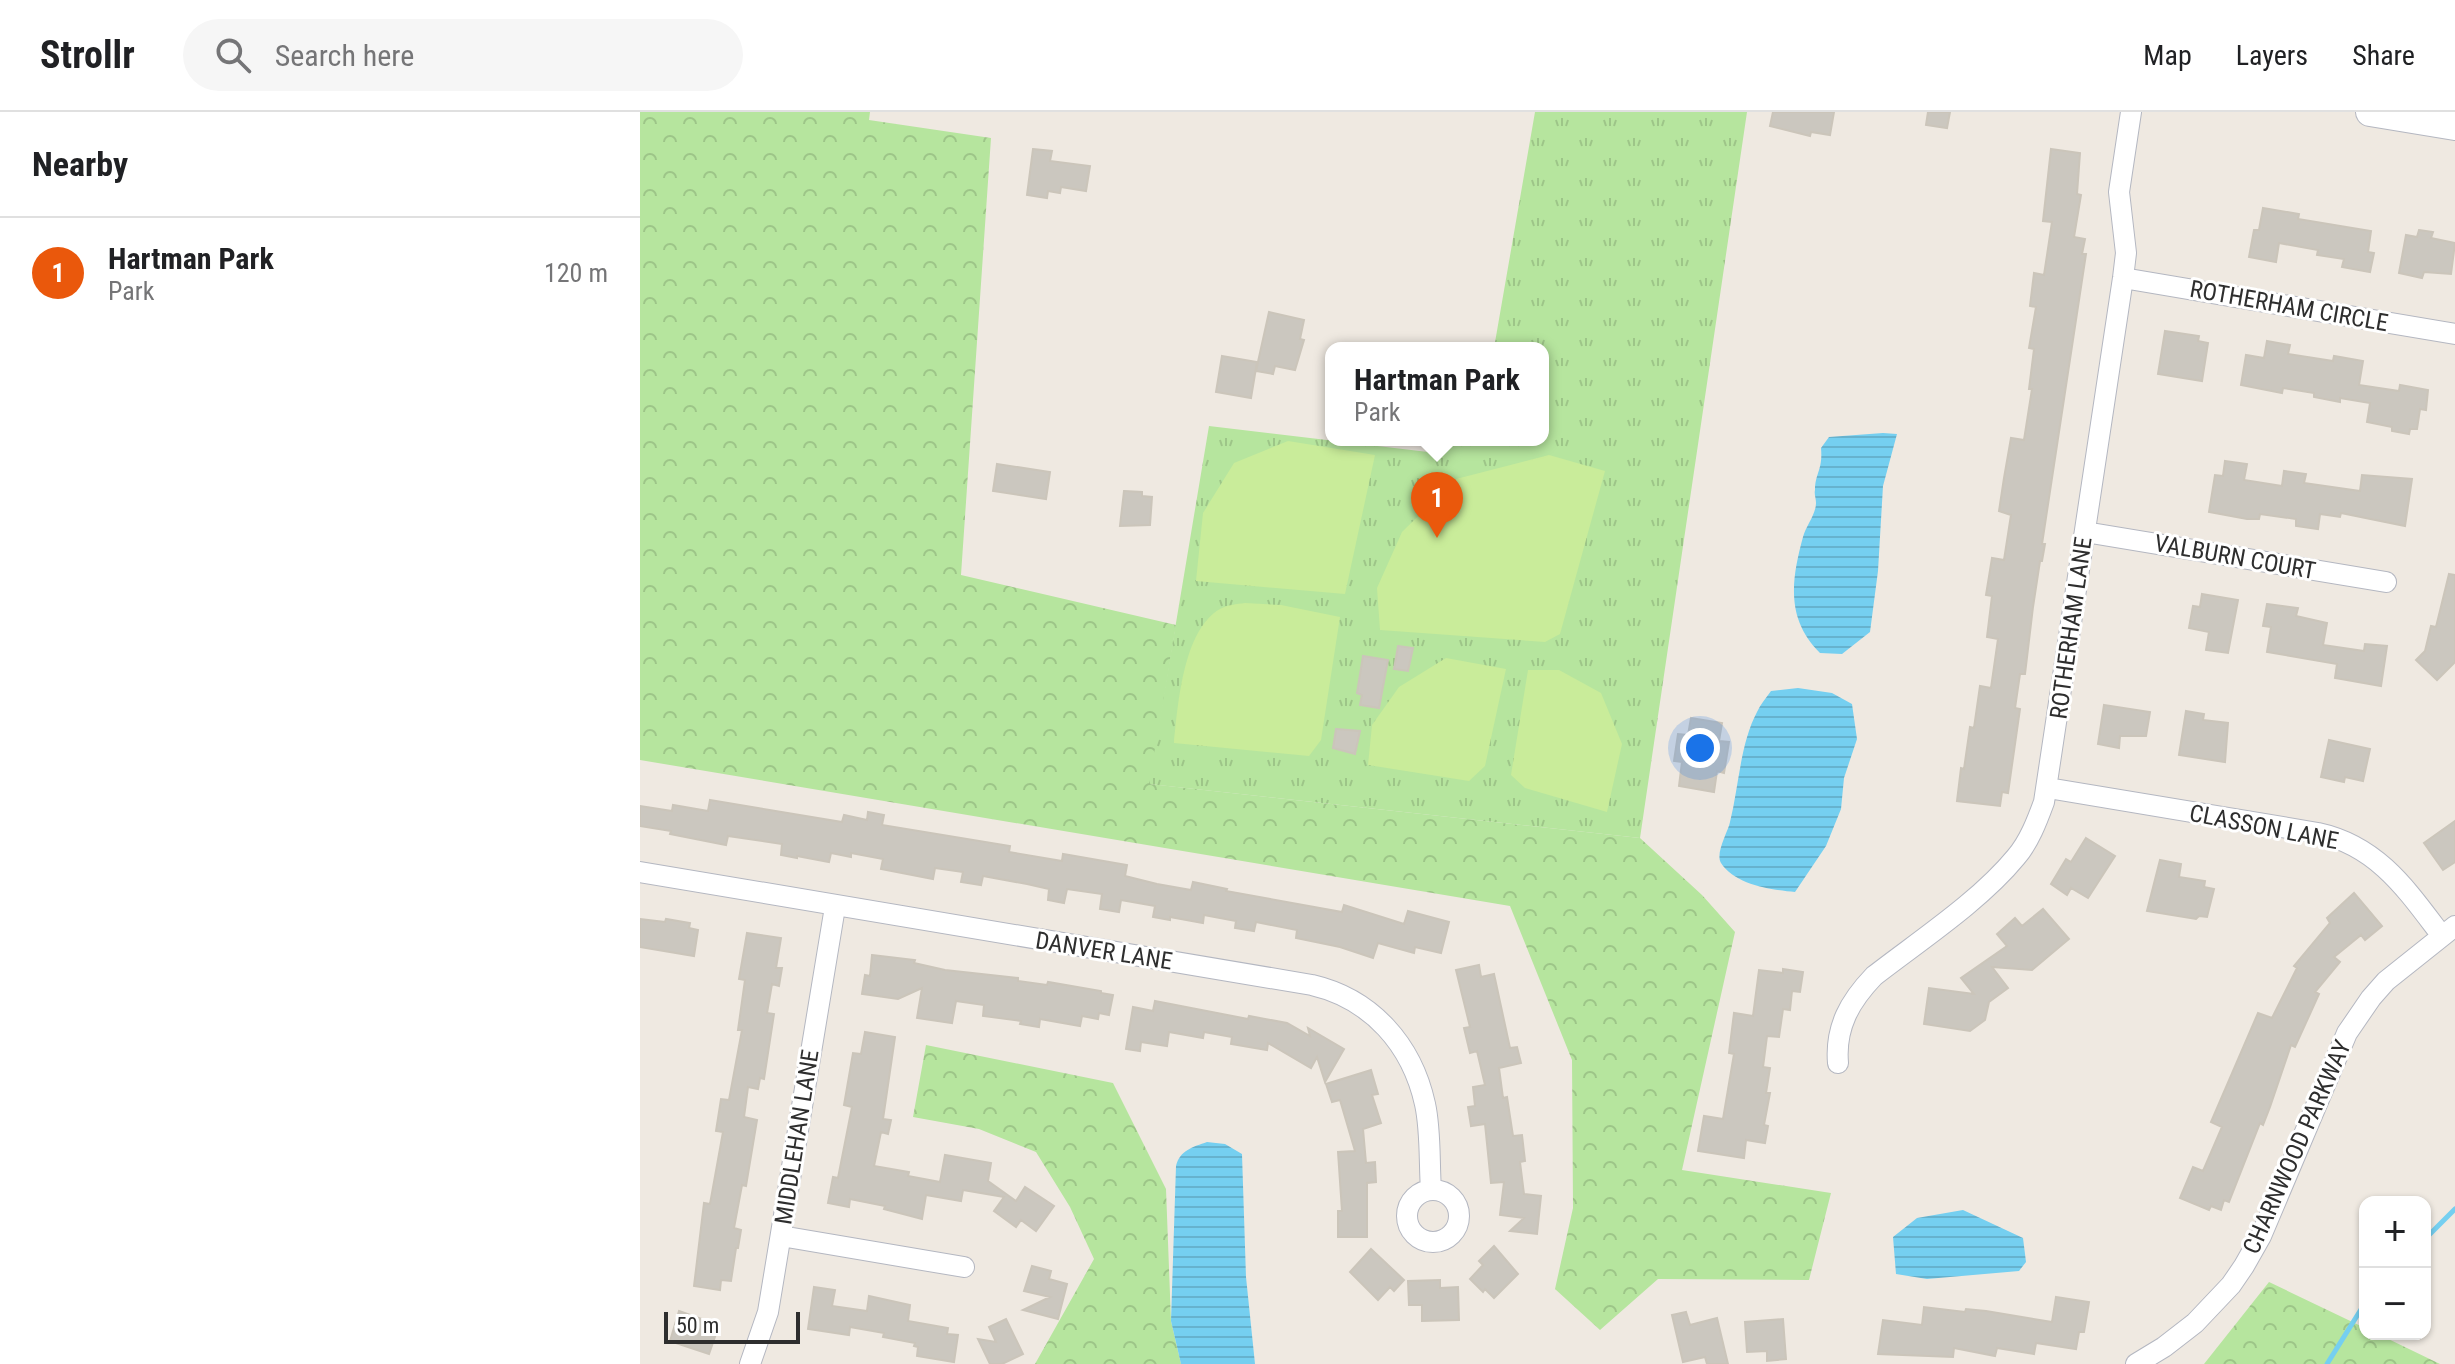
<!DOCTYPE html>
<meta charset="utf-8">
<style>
:root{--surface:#fff;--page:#f6f6f6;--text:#202124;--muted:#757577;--line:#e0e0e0;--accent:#ea580c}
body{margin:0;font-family:"Roboto Condensed",sans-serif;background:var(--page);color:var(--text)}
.controls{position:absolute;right:24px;bottom:24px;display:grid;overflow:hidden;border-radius:16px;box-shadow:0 2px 6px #0004}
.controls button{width:72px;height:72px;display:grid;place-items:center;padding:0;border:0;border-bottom:2px solid var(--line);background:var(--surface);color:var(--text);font:40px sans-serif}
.scale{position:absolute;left:24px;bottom:20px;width:136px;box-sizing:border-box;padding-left:8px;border:4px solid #2e2e2e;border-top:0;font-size:22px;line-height:28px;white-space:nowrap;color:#2e2e2e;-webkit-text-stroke:6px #fff;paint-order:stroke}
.you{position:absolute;left:1060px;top:636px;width:28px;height:28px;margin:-20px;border:6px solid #fff;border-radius:50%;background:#1a73e8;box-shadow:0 0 0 12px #1a73e833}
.badge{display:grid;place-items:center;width:52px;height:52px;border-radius:50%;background:var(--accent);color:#fff;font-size:26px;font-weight:700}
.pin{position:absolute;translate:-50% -66px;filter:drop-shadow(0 2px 4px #0008)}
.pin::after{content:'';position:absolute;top:42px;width:28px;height:24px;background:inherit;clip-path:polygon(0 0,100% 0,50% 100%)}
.popup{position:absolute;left:685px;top:230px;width:224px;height:104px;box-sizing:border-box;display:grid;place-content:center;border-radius:16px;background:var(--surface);filter:drop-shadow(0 2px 6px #0005);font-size:26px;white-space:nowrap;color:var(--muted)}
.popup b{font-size:30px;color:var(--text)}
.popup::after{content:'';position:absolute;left:50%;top:100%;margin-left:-16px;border:16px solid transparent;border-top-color:var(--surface)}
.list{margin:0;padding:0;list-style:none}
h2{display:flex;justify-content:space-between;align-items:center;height:104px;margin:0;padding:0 32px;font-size:34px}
h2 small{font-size:26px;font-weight:400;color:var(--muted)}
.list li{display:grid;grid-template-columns:52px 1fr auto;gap:24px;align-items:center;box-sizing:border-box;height:112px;padding:0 32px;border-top:2px solid var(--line)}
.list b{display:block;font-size:30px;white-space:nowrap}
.list p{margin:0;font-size:26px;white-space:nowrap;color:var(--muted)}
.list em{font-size:26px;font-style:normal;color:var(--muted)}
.icon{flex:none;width:44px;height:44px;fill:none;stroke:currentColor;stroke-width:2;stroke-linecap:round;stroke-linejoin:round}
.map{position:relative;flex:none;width:1815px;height:1252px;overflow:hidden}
header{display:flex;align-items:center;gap:48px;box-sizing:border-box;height:112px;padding:0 40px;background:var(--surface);border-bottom:2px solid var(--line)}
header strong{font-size:38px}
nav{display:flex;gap:44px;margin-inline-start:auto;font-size:28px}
.search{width:560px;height:72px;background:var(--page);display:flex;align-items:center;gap:20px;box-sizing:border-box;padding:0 28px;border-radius:44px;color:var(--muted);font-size:30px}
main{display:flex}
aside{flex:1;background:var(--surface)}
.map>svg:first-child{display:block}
.forest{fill:url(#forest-crowns)}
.park{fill:url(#park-tufts)}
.pitch{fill:#c9ec9a}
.water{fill:url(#water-rules)}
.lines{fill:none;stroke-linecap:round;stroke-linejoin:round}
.stream{stroke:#75cff0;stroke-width:5}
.building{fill:#cbc7bf;stroke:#cbc5ba;stroke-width:2}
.street-casing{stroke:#b4b7c1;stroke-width:22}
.secondary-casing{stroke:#b4b7c1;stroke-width:30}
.street{stroke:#fff;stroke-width:20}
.secondary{stroke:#fff;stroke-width:28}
.labels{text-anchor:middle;stroke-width:6;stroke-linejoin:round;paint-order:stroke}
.street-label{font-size:24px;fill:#2e2e2e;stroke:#fff}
</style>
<header>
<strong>Strollr</strong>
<div class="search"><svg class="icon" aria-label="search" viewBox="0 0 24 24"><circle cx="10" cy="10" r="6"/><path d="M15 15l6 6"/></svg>Search here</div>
<nav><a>Map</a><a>Layers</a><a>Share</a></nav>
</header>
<main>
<aside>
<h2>Nearby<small></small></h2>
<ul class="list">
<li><span class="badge">1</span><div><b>Hartman Park</b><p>Park</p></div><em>120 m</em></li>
</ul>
</aside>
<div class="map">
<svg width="1815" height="1252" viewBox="0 0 1815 1252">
<defs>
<pattern id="forest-crowns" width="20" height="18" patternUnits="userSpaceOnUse" patternTransform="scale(2)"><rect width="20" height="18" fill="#b6e59e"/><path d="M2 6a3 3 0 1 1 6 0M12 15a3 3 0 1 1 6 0" fill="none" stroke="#9dc588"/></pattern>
<pattern id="park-tufts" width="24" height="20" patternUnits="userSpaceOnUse" patternTransform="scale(2)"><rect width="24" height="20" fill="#b6e59e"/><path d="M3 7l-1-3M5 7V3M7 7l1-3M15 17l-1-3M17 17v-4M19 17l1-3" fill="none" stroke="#9dc588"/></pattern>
<pattern id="water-rules" width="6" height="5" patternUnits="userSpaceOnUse" patternTransform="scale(2)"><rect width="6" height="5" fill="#75cff0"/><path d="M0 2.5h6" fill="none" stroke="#66b2ce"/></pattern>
</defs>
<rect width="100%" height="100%" fill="#efe9e1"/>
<path class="forest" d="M0,0H230L229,8L351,26L321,463L536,513L510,672L1000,726L1062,783L1095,820L1042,1058L1191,1081L1169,1168L1018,1167L960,1218L915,1177L933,1096L932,948L870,794L0,648Z
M286,933L473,971L526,1077L531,1209L541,1252H395L454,1147L430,1095L396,1040L339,1017L273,1005Z
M1629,1170L1725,1216V1222H1738L1800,1252H1564Z"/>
<path class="park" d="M895,0H1107L1000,726L509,672L569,314L788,340L835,328H903V236H854Z"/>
<path class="pitch" d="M648,329L735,343L705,482L556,469L563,401L594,351Z
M909,343L965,359L920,522L905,530L740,518L737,476L762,420L816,367Z
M605,491L641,493L700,505L681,628L669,644L534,631C538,593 543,518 580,497C587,493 597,492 605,491Z
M806,546L866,557L845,654L829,669L728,653L732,613L759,575Z
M888,558H919L961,581L982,632L967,700L885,676L871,663Z"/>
<path class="water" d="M1243,321L1257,322L1243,374L1238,459L1230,520L1202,542L1180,541C1146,507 1151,469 1163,425C1166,414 1176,402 1176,391C1176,386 1174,382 1175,378C1175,361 1183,358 1181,336L1189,325Z
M1158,576L1192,581L1212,592L1217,627L1204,666L1201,697L1186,734L1155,780C1132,778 1095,773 1081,751C1075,741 1088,720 1090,710C1099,674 1100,632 1117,600C1120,593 1126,586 1131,579Z
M567,1030L585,1032L602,1042L606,1165L615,1252H541L531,1209L536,1054C540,1038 553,1035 567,1030Z
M1323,1098L1383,1126L1386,1150L1379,1159L1287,1167L1256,1162L1253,1125L1277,1106Z"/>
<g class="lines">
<path class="stream" d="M1785,1127L1815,1097
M1687,1252L1725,1191"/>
</g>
<path class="building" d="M1133,0H1194L1190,23L1171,20L1170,24L1130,14Z
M1288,0H1310L1307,16L1286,13Z
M393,37L412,39L410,49L450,54L446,79L421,75L420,81L408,79L407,86L387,83Z
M1411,37L1440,41L1437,82L1441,83L1434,125L1445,127L1442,142H1446L1402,432H1405L1402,449H1400L1393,495L1385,562H1380L1375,596L1380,597L1368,681L1362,680L1360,694L1317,689L1321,656L1324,657L1330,615L1334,616L1340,574L1351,576L1358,527L1347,525L1352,484L1346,483L1352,446L1364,448L1371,403L1359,399L1364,366L1371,326L1384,328L1392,277H1389L1394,237L1389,236L1396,195L1390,194L1394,161L1404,163L1412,110L1403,109Z
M1623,96L1659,102L1658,107L1731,119L1728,140L1734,141L1730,160L1702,155L1704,147L1677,143L1678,138L1639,131L1636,150L1609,145L1614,118H1619Z
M1779,118L1793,120L1791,126L1815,131L1811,162L1784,160L1782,166L1759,161L1766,123L1777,125Z
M629,200L664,208L660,227L664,228L655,258L635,254L633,262L616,259Z
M1525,219L1559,224L1558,229L1568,231L1562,269L1518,262Z
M1627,229L1650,233L1648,242L1693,249L1694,244L1723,249L1719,273L1759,279L1760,273L1788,278L1786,298L1780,297L1777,317H1770L1769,322L1752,319V315L1727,310L1730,291L1700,286V290L1674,285V281L1643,276L1642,281L1601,273L1606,243L1624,246Z
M582,244L617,250L611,286L576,280Z
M1585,349L1607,352L1604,368L1642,374L1644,359L1666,362L1664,371L1720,379L1722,363L1772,367L1765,414L1701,401L1700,405L1680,402L1678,417L1656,414V407L1620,402L1619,407H1607L1569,400L1575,363L1583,364Z
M357,352L410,360L406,387L353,379Z
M484,379L502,380V384L512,385L510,413L480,414Z
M1809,462L1815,463V550L1797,568L1776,548L1785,539L1791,514L1796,515Z
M1562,482L1598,488L1588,541L1566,538L1569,520L1549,516L1553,494L1560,495Z
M1627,492L1658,496L1656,504L1687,511L1683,533L1724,539L1725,532L1747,534L1741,574L1695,566L1697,552L1627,540L1631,515L1623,514Z
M758,534L773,536L768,559L754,557Z
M723,544L748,548L739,596L720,593L722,583L717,581Z
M1464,593L1510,600L1506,624H1480L1479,636L1458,632Z
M1546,599L1564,602L1563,608L1588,611L1585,650L1539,643Z
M1051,606L1082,611L1079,629L1089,630L1084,661L1077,659L1074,680L1039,674L1042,650L1034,649L1038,622L1048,623Z
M696,617L720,619L715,642L693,636Z
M1689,628L1730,637L1723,669L1705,665L1704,670L1681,665Z
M70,688L202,710L204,703L227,708L228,700L244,703L242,713L370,734L369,740L422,749L423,742L487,753L485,764L517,772L551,778L553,770L587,777L586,779L702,800L704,793L764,812L768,799L809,810L801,841L775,835L774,841L738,831L733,846L700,835L656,826L657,818L616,810L614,819L595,816L596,809L564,803L563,811L530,805V808L513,805L515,794L481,788L479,800L460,797L462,782L427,777L424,791L408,788L409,777L387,772L343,764L341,773L321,770L323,760L295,756L293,767L241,757L243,747L211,741V745L191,741L189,750L157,744V746L141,743L142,732L88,724L86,733L30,722L31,719L0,714V694L32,699L33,693L68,699Z
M1815,709V750L1803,758L1784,731Z
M1446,726L1475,744L1448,786L1431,776L1427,783L1411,772L1426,747L1431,750Z
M1520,748L1541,752L1539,765L1565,769L1564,775L1574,777L1567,805L1559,804L1556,807L1507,799Z
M1714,781L1742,814L1725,828L1721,823L1694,845L1700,850L1675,880L1679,882L1655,935L1651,933L1630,995L1623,1013L1620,1011L1589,1090L1584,1088L1581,1098L1571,1094L1569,1098L1540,1086L1553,1055L1563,1059L1582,1015L1571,1010L1618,901L1632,906L1657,856L1654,854L1690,811L1687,806Z
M1403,797L1429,827L1392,858L1352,855L1368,876L1349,890L1345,908L1330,919L1284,912L1289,876L1334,882L1321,866L1367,834L1357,822L1375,806L1382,814Z
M0,807L25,810L26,807L50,811L49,816L58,818L54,844L0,835Z
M107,821L141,826L136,856H142L139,874L132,872L127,901L134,902L124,967L120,966L118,977L108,975L104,1005L117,1008L106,1074L102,1073L94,1116L101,1118L98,1136H96L91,1169L81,1168L80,1178L54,1174L64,1091L70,1092L83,1020L76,1019L81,987L89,988L102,918H98L105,868L99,867Z
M232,843L275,848L274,851L305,858L378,866V869L407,873L408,870L461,879V881L473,883L469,903L459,901L458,907L442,904L440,914L400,907L399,915L380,912L381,909L343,904L344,893L316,889L312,911L277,906L282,876L258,887L222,882L225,863L230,864Z
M839,853L841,865L854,862L870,936L877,935L881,951L859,956L863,986L867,985L873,1024L882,1023L885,1049L880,1050L884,1082L901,1084L897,1122L870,1119L884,1106L860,1103L864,1070L851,1071L845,1012L831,1014L828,995L835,994L833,975L845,973L837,939L830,941L824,916L830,915L816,858Z
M1143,857L1163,860L1160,880L1152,879L1150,898L1143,897L1139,925L1127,924L1123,955L1130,956L1126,981H1130L1124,1013L1128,1014L1125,1031L1106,1028L1104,1046L1058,1039L1064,1004L1083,1007L1094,942L1089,941L1094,901L1113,904L1119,858L1143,861Z
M515,889L608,907L609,904L647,911L670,924L668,916L704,937L685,970L677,945L671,956L628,931L627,938L591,932L592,925L564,920L563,926L529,920L527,934L501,930L500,939L486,937L493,895L513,899Z
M225,920L255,925L243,1007L251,1008L248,1022L241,1020L234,1054L269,1060L268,1064L300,1070L305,1043L351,1051L348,1069L376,1089L385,1075L414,1094L396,1119L381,1108L376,1115L354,1099L364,1085L323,1078L321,1089L286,1083L282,1107L244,1097L245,1094L210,1087L209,1095L188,1091L193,1065L198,1066L212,995L204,993L213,941L221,942Z
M731,958L738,982L732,983L741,1011L723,1017L726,1051L735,1050L736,1070L727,1071V1125H698V1099H702L698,1040L715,1039L700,988L692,990L686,972Z
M854,1134L878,1162L854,1186L845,1177L843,1180L830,1167L843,1153L839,1149Z
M731,1137L764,1168L754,1179L750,1175L738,1188L710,1160Z
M392,1154L411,1159L409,1167L427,1172L418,1207L383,1198L410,1185L384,1179Z
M800,1168V1176L818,1175L819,1208L782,1209V1193H769L768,1169Z
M174,1175L195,1178L192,1194L227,1199L229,1184L270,1193L268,1209L308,1216L307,1222L318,1223L314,1250L277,1244L278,1235L274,1234L275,1231L243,1225L244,1221L210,1215L209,1223L168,1217Z
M1416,1185L1449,1190L1444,1220H1439L1436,1237L1396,1231L1394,1242L1357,1236L1355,1244L1314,1236L1313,1245L1238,1242L1243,1208L1282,1213L1284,1195L1325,1200L1326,1197L1346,1199L1412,1210Z
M39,1199L79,1213L69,1242L30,1229Z
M1046,1200L1050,1213L1077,1206L1088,1252H1067L1065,1245L1043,1250L1032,1203Z
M366,1207L383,1242L362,1252H350L338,1227L356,1230L349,1215Z
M1143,1207L1146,1247L1127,1249V1239L1107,1240L1105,1210Z"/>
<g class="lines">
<g class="street-casing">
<path id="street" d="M1483,166L1815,222
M1445,420L1746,470
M1408,676L1678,721C1738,734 1767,778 1802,824
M0,760L672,873C732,887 772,933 785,992C791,1019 789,1050 791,1078
M1198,951C1195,915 1210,889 1234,864C1279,829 1340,789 1376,745C1389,730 1397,709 1404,690L1483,166L1486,141L1479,80L1491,0
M767 1104a26 26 0 1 1 52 0a26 26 0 1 1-52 0Z
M141,1124L324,1155
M110,1252L128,1200L195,795
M1496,1252L1524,1235L1555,1211L1591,1173L1604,1154L1621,1124L1707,921L1731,886L1746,869L1815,814"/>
</g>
<g class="secondary-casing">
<path id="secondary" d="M1730,0L1815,14"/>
</g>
<use href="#street" class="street"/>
<use href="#secondary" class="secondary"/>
</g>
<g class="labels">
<g class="street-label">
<text transform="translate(1649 194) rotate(10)" y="8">ROTHERHAM CIRCLE</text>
<text transform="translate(1595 445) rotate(10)" y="8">VALBURN COURT</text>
<text transform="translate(1431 516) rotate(-82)" y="8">ROTHERHAM LANE</text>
<text transform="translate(1624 715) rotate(11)" y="8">CLASSON LANE</text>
<text transform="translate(464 839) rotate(9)" y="8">DANVER LANE</text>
<text transform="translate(157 1025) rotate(-81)" y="8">MIDDLEHAN LANE</text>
<text transform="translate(1657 1035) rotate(-66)" y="8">CHARNWOOD PARKWAY</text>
</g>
</g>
</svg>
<div class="controls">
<button>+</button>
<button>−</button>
</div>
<div class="scale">50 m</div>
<div class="you"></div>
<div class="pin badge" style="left:797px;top:426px">1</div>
<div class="popup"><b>Hartman Park</b>Park</div>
</div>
</main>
